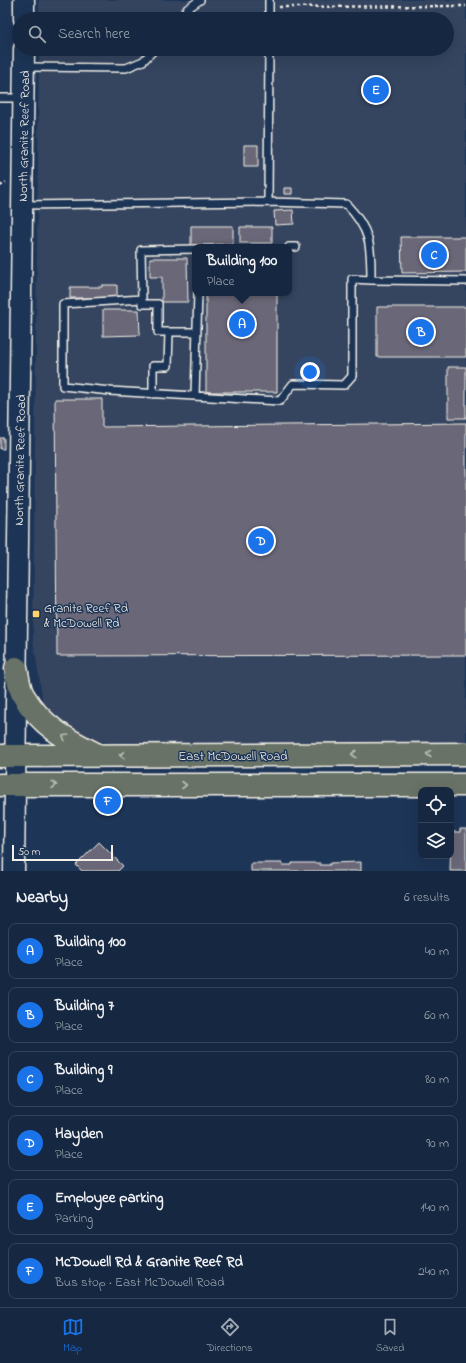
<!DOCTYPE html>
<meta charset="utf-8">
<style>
:root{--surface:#162841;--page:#23344c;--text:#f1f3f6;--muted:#9ea6b1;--line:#35445a;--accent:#1a73e8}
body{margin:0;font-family:"Indie Flower",sans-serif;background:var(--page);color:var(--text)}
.controls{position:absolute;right:12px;bottom:12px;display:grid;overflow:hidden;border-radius:8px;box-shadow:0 4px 16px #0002}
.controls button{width:36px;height:36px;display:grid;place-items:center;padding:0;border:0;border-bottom:1px solid var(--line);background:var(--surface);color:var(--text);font:20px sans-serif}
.scale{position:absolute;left:12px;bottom:10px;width:101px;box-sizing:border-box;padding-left:4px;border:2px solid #f4f1e8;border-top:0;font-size:11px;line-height:14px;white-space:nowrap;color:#f4f1e8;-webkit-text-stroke:3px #1d3557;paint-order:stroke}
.you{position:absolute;left:310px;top:372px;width:14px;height:14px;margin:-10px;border:3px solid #fff;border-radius:50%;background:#1a73e8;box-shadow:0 0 0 6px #1a73e833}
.badge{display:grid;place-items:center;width:26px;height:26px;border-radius:50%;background:var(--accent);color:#fff;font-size:13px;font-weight:700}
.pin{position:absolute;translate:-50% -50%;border:2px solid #fff;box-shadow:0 1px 4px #0006}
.popup{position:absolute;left:192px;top:244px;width:100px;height:52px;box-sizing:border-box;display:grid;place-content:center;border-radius:8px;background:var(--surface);filter:drop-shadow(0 1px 3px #0005);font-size:13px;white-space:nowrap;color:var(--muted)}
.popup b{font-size:15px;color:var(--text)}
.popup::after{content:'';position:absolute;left:50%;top:100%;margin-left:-8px;border:8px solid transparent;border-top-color:var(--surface)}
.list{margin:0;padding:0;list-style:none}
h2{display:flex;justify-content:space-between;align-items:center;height:52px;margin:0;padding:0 16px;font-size:17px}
h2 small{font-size:13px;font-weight:400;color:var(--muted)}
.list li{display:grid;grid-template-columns:26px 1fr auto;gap:12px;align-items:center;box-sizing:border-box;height:56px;margin:0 8px 8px;padding:0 8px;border:1px solid var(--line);border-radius:8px}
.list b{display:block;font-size:15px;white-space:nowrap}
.list p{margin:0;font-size:13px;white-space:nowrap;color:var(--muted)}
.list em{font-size:13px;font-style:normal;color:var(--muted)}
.icon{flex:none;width:22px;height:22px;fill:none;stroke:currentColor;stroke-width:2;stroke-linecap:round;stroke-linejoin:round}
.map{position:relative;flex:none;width:466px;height:871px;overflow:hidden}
.search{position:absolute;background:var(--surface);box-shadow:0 4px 16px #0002;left:12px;right:12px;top:12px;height:44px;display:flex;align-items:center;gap:10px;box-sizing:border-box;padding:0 14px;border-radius:22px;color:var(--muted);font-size:15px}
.sheet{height:436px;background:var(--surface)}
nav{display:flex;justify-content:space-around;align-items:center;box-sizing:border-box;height:56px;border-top:1px solid var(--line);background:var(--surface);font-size:11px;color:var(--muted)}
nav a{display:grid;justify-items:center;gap:2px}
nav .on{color:var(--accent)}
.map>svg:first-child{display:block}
.built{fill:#344461;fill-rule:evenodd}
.building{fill:#6b6778;stroke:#f4f1e8}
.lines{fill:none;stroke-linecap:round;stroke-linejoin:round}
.lane-casing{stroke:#f4f1e8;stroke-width:10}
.secondary-casing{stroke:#f4f1e8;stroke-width:23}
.primary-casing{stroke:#f4f1e8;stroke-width:25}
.path{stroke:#f4f1e8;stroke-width:2.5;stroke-dasharray:3 3;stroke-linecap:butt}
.lane{stroke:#1d3557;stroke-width:7}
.secondary{stroke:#1d3557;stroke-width:20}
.primary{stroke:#687266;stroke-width:22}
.oneway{stroke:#bcbeb4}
.poi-dot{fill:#ffd166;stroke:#1d3557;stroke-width:1.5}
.labels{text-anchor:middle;stroke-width:3;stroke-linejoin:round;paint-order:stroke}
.street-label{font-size:13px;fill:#f4f1e8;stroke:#1d3557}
.poi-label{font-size:13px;fill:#f4f1e8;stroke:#1d3557;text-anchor:start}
</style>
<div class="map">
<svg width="466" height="871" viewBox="0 0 466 871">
<rect width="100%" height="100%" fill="#1d3557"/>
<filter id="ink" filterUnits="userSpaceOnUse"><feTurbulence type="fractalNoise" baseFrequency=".025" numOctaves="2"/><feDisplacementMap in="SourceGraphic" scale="8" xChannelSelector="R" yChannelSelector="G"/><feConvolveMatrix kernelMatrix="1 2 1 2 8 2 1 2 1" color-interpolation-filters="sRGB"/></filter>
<g filter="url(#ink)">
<path class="built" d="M39,0H466V743L113,744L80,737L44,709L33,639L39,49H447V19H39ZM195,247H289V293H195Z"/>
<path class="building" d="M244,145H258V167H244Z
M284,188H292V194H284Z
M293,210L294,224L275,225L274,211Z
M191,226H233V244L191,245Z
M240,227H272V243H240Z
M401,237H466V272L402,273Z
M150,258H187L188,302H162V277H150Z
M102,285H117V298H70V287H102Z
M206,293H277V392H206Z
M377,307H466V357H377Z
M103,310H139L140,335L103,336Z
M448,367H466V418H448Z
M55,399H102V427L466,423V655L57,656Z
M0,438H4V449H0Z
M460,829H466V871H450L451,832H460Z
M99,842L123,866L118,871H82L76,865Z
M361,862V871H251V863H282V865H292V863H320V865H330V863Z"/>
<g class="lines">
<g class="lane-casing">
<path id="lane" d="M180,19L187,9L200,0
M269,19V0
M26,67L126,68L143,61L155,49
M0,98H23
M268,202L269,49
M23,205L268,202L346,204C371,230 371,245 371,280L352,279V376L344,385L293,384L280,401L110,391L63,386V304L142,299L141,250L195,249
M289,247H296
M371,280L466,281
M142,299V304H158V332H197
M153,394V366H168L169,332
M195,396L198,293"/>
</g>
<g class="secondary-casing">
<path id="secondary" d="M24,19V0
M14,871L24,49"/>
</g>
<g class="primary-casing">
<path id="primary" d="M16,668C18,677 19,688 23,695C41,726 66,739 96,754
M0,756L466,754
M0,785H466"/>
</g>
<path class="path" d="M279,7L466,6
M0,186L6,183"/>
<use href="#lane" class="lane"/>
<use href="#secondary" class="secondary"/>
<use href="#primary" class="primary"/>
</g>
<defs><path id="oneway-chevron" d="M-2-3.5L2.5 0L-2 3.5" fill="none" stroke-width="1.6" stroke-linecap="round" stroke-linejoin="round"/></defs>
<g class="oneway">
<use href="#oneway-chevron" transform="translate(65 737) rotate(-149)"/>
<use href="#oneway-chevron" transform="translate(354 754) rotate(180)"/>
<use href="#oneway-chevron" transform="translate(429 754) rotate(180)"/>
<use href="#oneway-chevron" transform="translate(122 755) rotate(180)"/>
<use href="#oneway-chevron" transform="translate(54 785)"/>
<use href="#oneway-chevron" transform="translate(184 785)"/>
</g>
</g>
<rect class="poi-dot" x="32" y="610" width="8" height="8" rx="2"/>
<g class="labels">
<g class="street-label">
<text transform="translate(23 136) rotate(-89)" y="5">North Granite Reef Road</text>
<text transform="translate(19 460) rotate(-89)" y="5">North Granite Reef Road</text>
<text x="233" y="760">East McDowell Road</text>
</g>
<g class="poi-label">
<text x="44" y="612">Granite Reef Rd<tspan x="44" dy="15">&amp; McDowell Rd</tspan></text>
</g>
</g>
</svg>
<div class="controls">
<button><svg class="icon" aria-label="locate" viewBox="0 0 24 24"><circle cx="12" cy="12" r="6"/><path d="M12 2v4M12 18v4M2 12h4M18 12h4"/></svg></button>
<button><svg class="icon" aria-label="layers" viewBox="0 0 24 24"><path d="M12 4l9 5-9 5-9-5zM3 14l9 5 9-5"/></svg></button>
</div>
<div class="scale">50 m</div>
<div class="you"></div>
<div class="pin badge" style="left:242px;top:324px">A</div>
<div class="popup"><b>Building 100</b>Place</div>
<div class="pin badge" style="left:421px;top:332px">B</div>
<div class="pin badge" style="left:434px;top:255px">C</div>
<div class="pin badge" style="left:261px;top:541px">D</div>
<div class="pin badge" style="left:376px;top:90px">E</div>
<div class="pin badge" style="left:108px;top:801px">F</div>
<div class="search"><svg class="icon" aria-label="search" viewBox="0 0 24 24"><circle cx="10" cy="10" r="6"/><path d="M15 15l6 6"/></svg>Search here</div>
</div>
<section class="sheet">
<h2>Nearby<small>6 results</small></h2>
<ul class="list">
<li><span class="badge">A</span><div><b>Building 100</b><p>Place</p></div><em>40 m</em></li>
<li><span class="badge">B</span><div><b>Building 7</b><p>Place</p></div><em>60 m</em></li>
<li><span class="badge">C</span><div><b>Building 9</b><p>Place</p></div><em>80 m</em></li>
<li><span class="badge">D</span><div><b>Hayden</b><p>Place</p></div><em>90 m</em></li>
<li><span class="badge">E</span><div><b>Employee parking</b><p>Parking</p></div><em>140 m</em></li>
<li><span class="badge">F</span><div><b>McDowell Rd &amp; Granite Reef Rd</b><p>Bus stop · East McDowell Road</p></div><em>240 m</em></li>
</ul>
</section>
<nav>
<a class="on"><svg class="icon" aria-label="map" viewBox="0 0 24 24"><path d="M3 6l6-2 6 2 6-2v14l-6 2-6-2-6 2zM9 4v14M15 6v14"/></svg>Map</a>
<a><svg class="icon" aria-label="directions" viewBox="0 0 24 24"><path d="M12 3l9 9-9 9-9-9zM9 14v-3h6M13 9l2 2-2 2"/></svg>Directions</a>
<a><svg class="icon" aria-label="saved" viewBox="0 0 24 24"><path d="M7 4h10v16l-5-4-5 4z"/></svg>Saved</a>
</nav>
